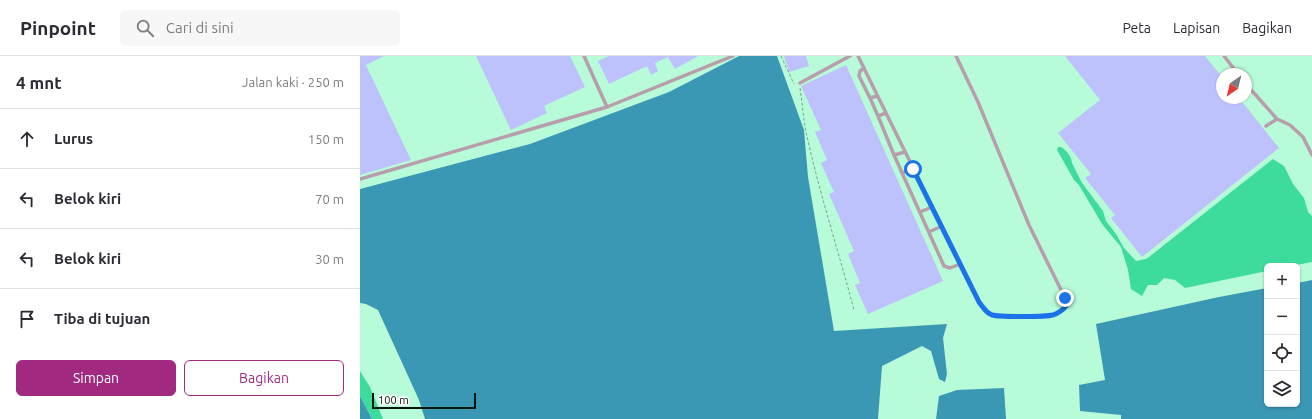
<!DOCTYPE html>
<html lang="id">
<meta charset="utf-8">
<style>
:root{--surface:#fff;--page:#f7f7f7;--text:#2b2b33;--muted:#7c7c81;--line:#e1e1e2;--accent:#a22980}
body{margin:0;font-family:Ubuntu,sans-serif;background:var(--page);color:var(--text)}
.controls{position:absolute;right:12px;bottom:12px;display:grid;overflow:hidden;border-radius:6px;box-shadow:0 1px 3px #0004}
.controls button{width:36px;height:36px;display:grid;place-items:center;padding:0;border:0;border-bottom:1px solid var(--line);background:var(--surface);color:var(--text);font:20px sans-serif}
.compass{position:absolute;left:856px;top:12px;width:36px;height:36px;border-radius:50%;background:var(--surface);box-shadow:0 1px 3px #0004;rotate:215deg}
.scale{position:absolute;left:12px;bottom:10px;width:104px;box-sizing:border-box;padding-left:4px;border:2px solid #00180c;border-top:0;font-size:11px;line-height:14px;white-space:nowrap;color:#00180c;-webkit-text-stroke:3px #fff;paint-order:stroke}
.stop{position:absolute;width:12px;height:12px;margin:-9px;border:3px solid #1a73e8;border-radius:50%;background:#fff}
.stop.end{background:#1a73e8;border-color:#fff;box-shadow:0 1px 4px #0008}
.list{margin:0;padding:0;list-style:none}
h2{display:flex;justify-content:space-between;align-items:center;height:52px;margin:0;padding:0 16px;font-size:17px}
h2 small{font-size:13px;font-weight:400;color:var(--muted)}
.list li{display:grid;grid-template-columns:26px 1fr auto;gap:12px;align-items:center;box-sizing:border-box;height:60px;padding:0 16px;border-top:1px solid var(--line)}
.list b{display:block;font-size:15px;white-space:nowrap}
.list em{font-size:13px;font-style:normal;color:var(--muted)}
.actions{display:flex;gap:8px;padding:12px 16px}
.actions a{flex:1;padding:9px 0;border:1px solid var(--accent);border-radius:6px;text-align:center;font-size:14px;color:var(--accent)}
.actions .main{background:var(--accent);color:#fff}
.icon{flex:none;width:22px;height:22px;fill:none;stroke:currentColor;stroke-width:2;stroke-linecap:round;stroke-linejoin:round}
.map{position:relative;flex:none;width:952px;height:363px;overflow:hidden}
header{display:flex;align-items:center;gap:24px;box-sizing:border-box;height:56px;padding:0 20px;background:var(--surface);border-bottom:1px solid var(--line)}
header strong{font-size:19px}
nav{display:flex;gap:22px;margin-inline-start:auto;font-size:14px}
.search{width:280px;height:36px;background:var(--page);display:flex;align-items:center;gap:10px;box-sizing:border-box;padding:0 14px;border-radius:6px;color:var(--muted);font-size:15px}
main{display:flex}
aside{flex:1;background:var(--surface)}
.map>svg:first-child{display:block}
.green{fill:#3edc9c}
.water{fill:#3b98b4}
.building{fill:#bec2fc}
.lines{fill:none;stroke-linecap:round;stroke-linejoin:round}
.path{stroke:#73a68c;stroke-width:1;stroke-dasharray:3 2;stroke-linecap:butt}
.lane{stroke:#b89ead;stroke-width:3.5}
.route{stroke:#1a73e8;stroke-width:5}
</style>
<header>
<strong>Pinpoint</strong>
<div class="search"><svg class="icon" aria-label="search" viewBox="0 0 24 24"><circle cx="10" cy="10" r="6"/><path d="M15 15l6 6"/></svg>Cari di sini</div>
<nav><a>Peta</a><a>Lapisan</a><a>Bagikan</a></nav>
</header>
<main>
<aside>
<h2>4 mnt<small>Jalan kaki · 250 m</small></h2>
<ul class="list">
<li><svg class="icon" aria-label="ahead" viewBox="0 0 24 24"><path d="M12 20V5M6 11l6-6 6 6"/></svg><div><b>Lurus</b></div><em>150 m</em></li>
<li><svg class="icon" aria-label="left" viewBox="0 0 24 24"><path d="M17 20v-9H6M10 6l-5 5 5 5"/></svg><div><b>Belok kiri</b></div><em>70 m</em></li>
<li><svg class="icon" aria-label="left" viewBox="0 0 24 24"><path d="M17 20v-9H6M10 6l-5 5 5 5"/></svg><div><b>Belok kiri</b></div><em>30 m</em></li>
<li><svg class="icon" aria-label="arrive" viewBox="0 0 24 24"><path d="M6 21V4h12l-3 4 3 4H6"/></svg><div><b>Tiba di tujuan</b></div></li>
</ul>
<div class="actions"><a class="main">Simpan</a><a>Bagikan</a></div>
</aside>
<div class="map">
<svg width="952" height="363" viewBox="0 0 952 363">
<rect width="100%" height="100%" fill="#b8fbd8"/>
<path class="green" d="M698,91H701C706,94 712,101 712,107L722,127L743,155L746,165L756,178L764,192L776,205L786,203L789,201L913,103L924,110L933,128L944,142L948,156L952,160V206L931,210H907V215L825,232L815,224L804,222L797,229H788L782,240L771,233L768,214L761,191L742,168L719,129L714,124L697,94Z
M0,315L10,331L23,363H12L0,340Z"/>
<path class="water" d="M379,0H417L444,74L448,121L474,275L587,268L583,282L587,318L585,326L579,323L571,295L562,290L522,310L518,363H65L59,344L18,254L6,248L0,247V133L170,88L309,36Z
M952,224V363H761V359L720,355L719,329L745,324L736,268L859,241L907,232V348H937V227Z
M644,332L646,363H576L579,340L597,334Z
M0,340L12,363H0Z"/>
<path class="building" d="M0,0H24L6,9L51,104L0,119Z
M116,0H210L225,31L184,50L187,57L151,74Z
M249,0H338L315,13L308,1L295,7L298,15L291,19L287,10L249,28L238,5Z
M424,0H446L449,10L429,16Z
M705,0H845L862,21V42H879L919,92L782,201L751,162L755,159L725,122L731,118L698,77L740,44Z
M486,9L583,225L508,258L495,229L500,227L488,198L494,195L469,138L474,136L461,107L467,104L455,76L461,74L441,30Z"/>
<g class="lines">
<path class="path" d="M421,0L434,28
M440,32C442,45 443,58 445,71C458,133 478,193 494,254"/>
<path class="lane" d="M224,0L247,51L373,0
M498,0L619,246C623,251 626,257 633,259C640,261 686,261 693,259C699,257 702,255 706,250L705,242L669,169L618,46L596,0
M864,0L878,18
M504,12L500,15L499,20L510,42L517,40
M440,27L490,0
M886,28L917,63L930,69L943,81L952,99
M510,42L518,60
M526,57L518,60L534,99L545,96
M906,70L917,63
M534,99L584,210L590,212L600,208
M542,117L553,113
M0,123L247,51
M560,156L572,151
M569,176L582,170"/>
</g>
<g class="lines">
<path class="route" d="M553,113L619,246C623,251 626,257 632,259C640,261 686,261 693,259C699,257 702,255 706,250L705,242"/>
</g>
</svg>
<div class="controls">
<button>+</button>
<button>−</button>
<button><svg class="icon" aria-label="locate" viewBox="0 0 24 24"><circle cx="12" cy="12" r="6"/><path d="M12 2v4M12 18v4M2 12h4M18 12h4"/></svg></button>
<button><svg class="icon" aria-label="layers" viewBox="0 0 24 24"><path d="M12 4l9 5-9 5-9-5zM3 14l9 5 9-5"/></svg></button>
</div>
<svg class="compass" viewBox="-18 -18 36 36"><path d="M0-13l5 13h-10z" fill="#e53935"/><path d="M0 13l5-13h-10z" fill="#7c7c81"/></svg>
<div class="scale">100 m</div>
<div class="stop" style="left:553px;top:113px"></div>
<div class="stop end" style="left:705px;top:242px"></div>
</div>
</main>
